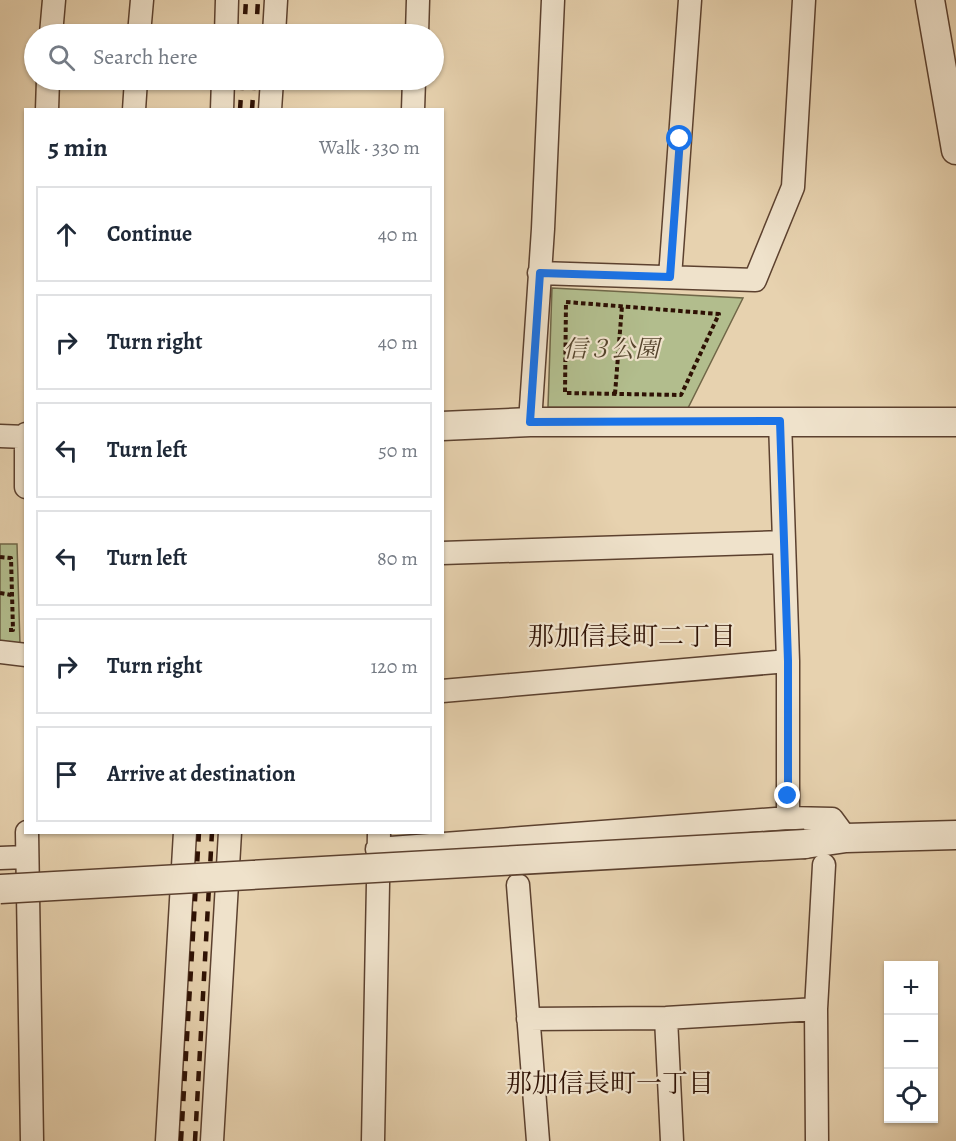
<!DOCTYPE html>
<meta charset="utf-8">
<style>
:root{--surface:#fff;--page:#f2f2f3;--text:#1f2937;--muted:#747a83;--line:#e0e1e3}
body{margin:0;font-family:Alegreya,"Noto Serif JP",serif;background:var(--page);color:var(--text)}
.controls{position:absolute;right:18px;bottom:18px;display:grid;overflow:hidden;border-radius:0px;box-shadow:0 2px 4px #0004}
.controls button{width:54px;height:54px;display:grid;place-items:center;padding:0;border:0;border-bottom:2px solid var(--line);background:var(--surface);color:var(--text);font:30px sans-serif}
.stop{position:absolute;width:18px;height:18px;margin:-14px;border:4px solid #1a73e8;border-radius:50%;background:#fff}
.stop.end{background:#1a73e8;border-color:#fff;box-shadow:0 2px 6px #0008}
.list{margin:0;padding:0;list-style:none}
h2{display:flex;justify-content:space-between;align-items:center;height:78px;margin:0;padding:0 24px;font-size:26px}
h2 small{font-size:20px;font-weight:400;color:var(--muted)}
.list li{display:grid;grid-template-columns:39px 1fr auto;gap:18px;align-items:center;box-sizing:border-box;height:96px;margin:0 12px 12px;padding:0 12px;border:2px solid var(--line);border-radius:0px}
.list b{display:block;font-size:22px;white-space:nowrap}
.list em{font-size:20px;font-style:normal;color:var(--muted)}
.icon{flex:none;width:33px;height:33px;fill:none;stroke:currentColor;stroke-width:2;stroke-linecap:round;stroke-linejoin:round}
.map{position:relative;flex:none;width:956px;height:1141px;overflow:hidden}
.search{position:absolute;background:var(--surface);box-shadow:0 2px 4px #0004;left:24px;top:24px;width:420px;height:66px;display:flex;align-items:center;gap:15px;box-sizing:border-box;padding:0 21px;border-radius:33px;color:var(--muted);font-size:22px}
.panel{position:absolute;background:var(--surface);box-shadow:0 2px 4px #0004;left:24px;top:108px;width:420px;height:726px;border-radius:0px}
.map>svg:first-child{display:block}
.green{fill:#b2bd8d;stroke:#706748;stroke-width:1.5}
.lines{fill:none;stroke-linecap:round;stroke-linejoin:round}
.minor-casing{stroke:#5c412f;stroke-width:25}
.tertiary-casing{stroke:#5c412f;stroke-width:31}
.path{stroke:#2e1104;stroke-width:4;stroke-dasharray:4.5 3;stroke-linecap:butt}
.minor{stroke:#efe2cb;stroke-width:22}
.tertiary{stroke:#efe2cb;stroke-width:28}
.rail{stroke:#2e1104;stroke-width:4.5;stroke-dasharray:10 10;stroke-linecap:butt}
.tertiary-bridge-casing{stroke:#5c412f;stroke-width:31;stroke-linecap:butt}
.tertiary-bridge{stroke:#efe2cb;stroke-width:28}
.route{stroke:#1a73e8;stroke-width:8}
.labels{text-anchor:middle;stroke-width:4.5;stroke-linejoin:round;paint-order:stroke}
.park-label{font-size:24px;font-style:italic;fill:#56452d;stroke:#efe2cb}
.neighbourhood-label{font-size:26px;fill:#2e1104;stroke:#efe2cb}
</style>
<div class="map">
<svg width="956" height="1141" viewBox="0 0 956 1141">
<rect width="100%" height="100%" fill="#e7d2af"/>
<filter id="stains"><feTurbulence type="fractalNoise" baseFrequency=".00333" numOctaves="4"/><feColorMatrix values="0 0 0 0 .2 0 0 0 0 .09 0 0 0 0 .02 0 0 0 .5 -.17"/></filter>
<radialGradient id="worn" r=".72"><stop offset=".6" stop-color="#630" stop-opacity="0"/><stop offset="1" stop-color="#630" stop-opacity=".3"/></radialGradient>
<path class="green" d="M552,288L743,298L688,408L548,407Z
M0,544H17L20,645L0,642Z"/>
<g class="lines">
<g class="minor-casing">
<path id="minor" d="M51,34L54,0
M139,34L142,0
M226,34L227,0
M274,34L276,0
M417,34L418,0
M47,110L48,80
M134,110L136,80
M222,110L223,80
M270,110L272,80
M413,110L414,80
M539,273L755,280L793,187L804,0
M670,277L690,0
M780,421L788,661V818L832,819L846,838
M530,422L543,229L553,0
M26,434V487
M0,436L26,437
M442,553L784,542
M0,652L26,655
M442,691L788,661
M27,832L32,1141
M377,849L788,818
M0,858L27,857
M518,885L538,1141
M666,1018L672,1141
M528,1019L666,1018L816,1009
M167,1141L185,832
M212,1141L230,832
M373,1141L379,832
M817,1141L816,1009L824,865"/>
</g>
<g class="tertiary-casing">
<path id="tertiary" d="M930,0L956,150
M442,426L530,422H956
M805,844L846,838L956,835"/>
</g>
<path class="path" d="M566,302L719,314L681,395L565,393Z
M615,394L622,306
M0,557L11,558L13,630H9
M0,593L11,595"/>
<use href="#minor" class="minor"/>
<use href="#tertiary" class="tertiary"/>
<path class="rail" d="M244,34L246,0
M256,34L258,0
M240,110L242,80
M252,110L254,80
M181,1141L199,832
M195,1141L212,832"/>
<g class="tertiary-bridge-casing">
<path id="tertiary-bridge" d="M0,889L805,844"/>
</g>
<use href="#tertiary-bridge" class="tertiary-bridge"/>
</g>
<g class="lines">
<path class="route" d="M680,139L670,277L540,273L530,422L780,421L788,661V796"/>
</g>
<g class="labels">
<g class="park-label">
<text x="611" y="357">信３公園</text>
</g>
<g class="neighbourhood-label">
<text x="632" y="645">那加信長町二丁目</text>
<text x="610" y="1092">那加信長町一丁目</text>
</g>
</g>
<rect width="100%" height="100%" filter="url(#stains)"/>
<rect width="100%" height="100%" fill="url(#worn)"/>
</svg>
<div class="controls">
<button>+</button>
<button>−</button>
<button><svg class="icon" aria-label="locate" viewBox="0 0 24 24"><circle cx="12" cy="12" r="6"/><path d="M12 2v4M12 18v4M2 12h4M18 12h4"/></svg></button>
</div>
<div class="stop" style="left:680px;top:139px"></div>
<div class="stop end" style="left:788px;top:796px"></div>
<div class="search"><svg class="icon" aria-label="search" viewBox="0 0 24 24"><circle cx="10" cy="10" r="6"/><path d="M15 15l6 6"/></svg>Search here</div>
<section class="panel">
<h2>5 min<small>Walk · 330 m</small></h2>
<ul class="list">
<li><svg class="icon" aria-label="ahead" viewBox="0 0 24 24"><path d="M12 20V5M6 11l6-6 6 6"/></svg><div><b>Continue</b></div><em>40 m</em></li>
<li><svg class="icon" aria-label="right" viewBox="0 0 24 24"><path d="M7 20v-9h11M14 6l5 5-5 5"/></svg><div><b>Turn right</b></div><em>40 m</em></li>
<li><svg class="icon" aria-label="left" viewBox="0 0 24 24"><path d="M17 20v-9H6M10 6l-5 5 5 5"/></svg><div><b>Turn left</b></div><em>50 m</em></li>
<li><svg class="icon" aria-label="left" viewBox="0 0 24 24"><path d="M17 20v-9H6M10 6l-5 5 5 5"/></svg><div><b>Turn left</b></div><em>80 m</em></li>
<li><svg class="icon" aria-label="right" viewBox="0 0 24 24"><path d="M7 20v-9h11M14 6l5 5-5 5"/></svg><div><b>Turn right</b></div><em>120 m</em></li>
<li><svg class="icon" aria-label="arrive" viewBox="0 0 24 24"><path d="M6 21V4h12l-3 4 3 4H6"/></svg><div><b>Arrive at destination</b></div></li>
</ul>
</section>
</div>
